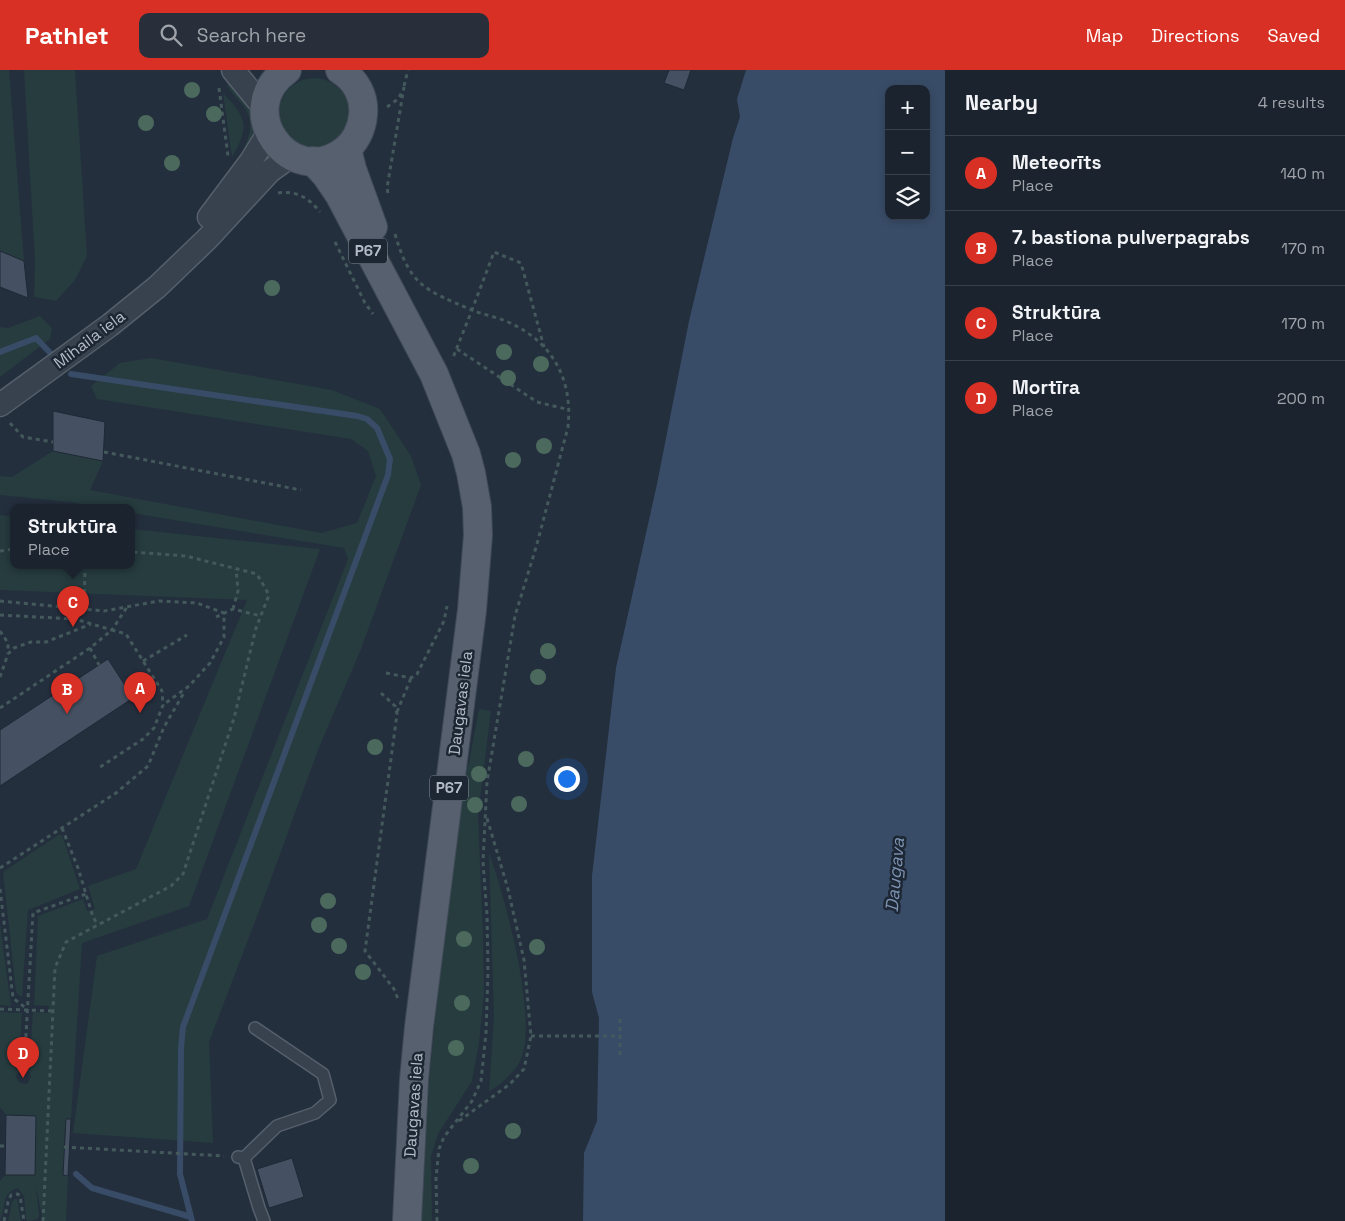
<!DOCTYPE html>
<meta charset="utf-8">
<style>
:root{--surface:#1b232e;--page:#282f3a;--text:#f1f3f6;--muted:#a0a4aa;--line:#39404a;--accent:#d93025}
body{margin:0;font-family:"Space Grotesk",sans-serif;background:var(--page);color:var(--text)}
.controls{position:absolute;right:15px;top:15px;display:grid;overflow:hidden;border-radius:10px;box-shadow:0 2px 8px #0003}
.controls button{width:45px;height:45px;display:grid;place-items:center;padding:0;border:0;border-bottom:1px solid var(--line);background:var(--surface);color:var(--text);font:25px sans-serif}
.you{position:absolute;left:566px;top:708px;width:18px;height:18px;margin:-12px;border:4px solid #fff;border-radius:50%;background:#1a73e8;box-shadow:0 0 0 8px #1a73e833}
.badge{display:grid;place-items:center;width:32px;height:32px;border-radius:50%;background:var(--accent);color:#fff;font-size:16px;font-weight:700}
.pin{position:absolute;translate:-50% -41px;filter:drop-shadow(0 1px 2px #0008)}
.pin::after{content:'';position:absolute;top:26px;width:18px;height:15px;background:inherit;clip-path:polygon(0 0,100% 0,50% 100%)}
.popup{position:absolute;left:10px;top:434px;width:125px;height:65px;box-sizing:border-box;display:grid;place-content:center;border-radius:10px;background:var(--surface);filter:drop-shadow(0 1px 4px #0005);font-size:16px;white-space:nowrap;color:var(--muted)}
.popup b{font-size:19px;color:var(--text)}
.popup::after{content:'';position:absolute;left:50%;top:100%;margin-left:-10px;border:10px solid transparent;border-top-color:var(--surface)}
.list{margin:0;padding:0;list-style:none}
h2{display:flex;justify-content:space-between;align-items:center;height:65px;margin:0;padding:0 20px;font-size:21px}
h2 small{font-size:16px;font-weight:400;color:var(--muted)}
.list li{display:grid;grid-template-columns:32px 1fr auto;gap:15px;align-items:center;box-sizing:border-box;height:75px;padding:0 20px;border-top:1px solid var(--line)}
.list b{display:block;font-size:19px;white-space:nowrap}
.list p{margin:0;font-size:16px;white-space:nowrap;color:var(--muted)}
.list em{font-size:16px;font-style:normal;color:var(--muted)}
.icon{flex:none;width:28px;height:28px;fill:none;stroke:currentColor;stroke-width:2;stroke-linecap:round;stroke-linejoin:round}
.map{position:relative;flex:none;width:945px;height:1151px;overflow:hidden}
header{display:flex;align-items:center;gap:30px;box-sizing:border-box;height:70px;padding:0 25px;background:var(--accent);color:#fff}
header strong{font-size:24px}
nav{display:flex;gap:28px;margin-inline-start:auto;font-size:18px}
.search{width:350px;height:45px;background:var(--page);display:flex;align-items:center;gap:12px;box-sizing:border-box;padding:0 18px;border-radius:10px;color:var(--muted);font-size:19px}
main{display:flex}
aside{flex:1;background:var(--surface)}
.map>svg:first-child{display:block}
.green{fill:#263c3f}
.water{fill:#394c67;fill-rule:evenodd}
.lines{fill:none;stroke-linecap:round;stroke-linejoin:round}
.stream{stroke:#394c67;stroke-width:6}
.building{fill:#455162;stroke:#1f2835}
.service-casing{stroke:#565f6c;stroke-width:14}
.minor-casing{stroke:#565f6c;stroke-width:25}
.primary-casing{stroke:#414a57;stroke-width:30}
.path{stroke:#44595c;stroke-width:3;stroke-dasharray:4 4;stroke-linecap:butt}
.service{stroke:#38414e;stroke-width:11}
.minor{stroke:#38414e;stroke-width:22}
.primary{stroke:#56606e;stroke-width:28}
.tree{fill:#4b6a5d}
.labels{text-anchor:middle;stroke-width:5;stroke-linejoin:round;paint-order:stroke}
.shield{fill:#1d2633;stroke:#878f9c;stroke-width:1}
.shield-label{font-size:15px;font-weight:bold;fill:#b4bcc9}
.street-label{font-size:16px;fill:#b4bcc9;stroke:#1d2633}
.water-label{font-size:18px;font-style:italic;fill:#7c92b1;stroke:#1d2633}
</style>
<header>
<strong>Pathlet</strong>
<div class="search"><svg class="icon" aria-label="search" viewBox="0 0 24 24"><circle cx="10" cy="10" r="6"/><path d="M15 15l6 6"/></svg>Search here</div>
<nav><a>Map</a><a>Directions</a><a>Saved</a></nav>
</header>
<main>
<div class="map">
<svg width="945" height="1151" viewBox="0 0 945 1151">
<rect width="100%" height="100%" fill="#242f3e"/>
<path class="green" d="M0,0H9L24,191L0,181Z
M24,0H75L87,186L75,210L56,231L34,227L35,192Z
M227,7C241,25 266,48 252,72C248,78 244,83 240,88C244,77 251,66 250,54C250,31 223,24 227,7Z
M279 43a35 35 0 1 1 70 0a35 35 0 1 1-70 0Z
M223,23C247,48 250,57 232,87Z
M40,246L52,258L50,269L0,307V257L8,258Z
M151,288L332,320L380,339L411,386L421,415L361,579L318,680L261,836L209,972L213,1073L73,1063L97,886L207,849L348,489L344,478L132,443V438H105L70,432L0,425V406L12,407L53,381L103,391L90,420L321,463L357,453L376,406L368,381L351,369L97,329L91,316L120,293Z
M0,445L14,447V496H132V459L320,479L189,836L82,873L71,1049L66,1050L63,1105L68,1106L66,1151H43L36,1117L39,1146L38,1149L28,1151L26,1149L24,1126L18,1118C0,1122 7,1139 0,1151V1111L5,1105H35L36,1046L6,1045L0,1037V942L22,943L19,1000L16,1007L20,1013L27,1014L31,1007L29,1001L33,942L49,943V936L34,935L38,846L83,829L87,841L95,839L88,816L136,799L247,530L0,520Z
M479,639L491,641L478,744L483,865L484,924L479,973L472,1011L438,1064L431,1086L432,1151H421V1101L426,1041L445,852L464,707L469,693Z
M60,764L63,768L80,819L28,840L22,926H20L16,922L3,802Z
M489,783C504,823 541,956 519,993C512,1005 500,1014 489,1022L494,947Z
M0,853L11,936L0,935Z
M15,1129H17L21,1151H8L12,1132Z"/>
<path class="water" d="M746,0H945V1151H583L584,1083L597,1051L599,948L592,922V806L616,598L657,414L689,251L733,68L740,47L737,29ZM889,19H926V146H889Z"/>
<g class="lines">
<path class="stream" d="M0,282L36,268L54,287
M71,304L357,346L367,349L377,358L390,389L388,405L183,957L181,978L180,1104L192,1151
M76,1104L92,1118L191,1147"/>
</g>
<path class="building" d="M669,0H691L684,20L664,13Z
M0,181L24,191L28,228L0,217Z
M53,341L105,352L103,391L53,381Z
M108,589L133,628L0,716V660Z
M6,1045L36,1046L35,1105H5Z
M66,1049H71L68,1106L63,1105Z
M292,1088L304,1127L269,1138L257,1099Z"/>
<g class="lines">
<g class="service-casing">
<path id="service" d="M238,1087L244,1088L259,1138L264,1151
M244,1088L277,1056L315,1043L330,1030L323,1004L255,958"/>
</g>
<g class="minor-casing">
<path id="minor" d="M233,0L265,39
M209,147L251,91L269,62
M0,335L110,255L157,217L207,169L270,101L291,86"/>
</g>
<g class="primary-casing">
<path id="primary" d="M287,0C231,40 291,121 344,81C355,73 362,59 363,45C365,27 356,10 340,0
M347,79L352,99L373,157
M313,91L326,105L339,124L434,304L466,384L471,403L477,437L478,465L472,540L419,957L414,1010L407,1151"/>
</g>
<path class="path" d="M404,16L408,0
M219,18L228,86
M387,37L398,29L402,22
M278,123C296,120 309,128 320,142
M388,123L387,118L404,17
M395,164C410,216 425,220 472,240L452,290
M335,172L365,233L373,244
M457,279L537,332L570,340
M10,353L23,367L53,372
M104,382L301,420
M0,481L14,479
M0,531L104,541L159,531L197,533L224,543V567L210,593L189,616L163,635
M84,539L85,496
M233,539L238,521L236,499
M0,545L75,549L112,560L127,537
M216,547L233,539L261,546
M0,561L8,573V584
M90,578L99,595
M143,591L187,565
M386,603L411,608L417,604L444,551L447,536
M0,607L8,584L14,578L31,572H46L91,554
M381,623L395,636L397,644L365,881L394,919L398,929
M0,638L90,578L112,560L126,564L162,621L163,635L154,658L143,669L97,699
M397,642L411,608
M62,758L78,798L93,847L98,855
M0,798L116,723L148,696L164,657L185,621
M0,819L13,928L27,939
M0,939L53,941
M531,966H620
M620,985V949
M24,999L33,843L86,824
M459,1051L510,1014L524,999L531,966L524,890L508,819L486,745
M0,1076H5
M64,1077L224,1086
M4,1151L8,1132L11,1125L18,1124L20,1126L24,1151
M43,1151L55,898L66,872L171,816L183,804L234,648L256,558L269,525L257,504L186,486L132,482
M437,1151L436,1108L439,1079L444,1067L472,1031L481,1011L486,963L488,901L487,845L483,792L487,712L515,546L537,474L568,357C573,310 553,272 508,252C497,247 484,245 472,240L494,182L521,193L544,277"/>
<use href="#service" class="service"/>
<use href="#minor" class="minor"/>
<use href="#primary" class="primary"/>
</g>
<g class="tree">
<circle cx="192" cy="20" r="8"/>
<circle cx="214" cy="44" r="8"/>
<circle cx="146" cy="53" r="8"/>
<circle cx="172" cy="93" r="8"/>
<circle cx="272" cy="218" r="8"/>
<circle cx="504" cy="282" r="8"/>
<circle cx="541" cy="294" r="8"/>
<circle cx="508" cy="308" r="8"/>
<circle cx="544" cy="376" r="8"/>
<circle cx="513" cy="390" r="8"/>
<circle cx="548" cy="581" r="8"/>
<circle cx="538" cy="607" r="8"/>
<circle cx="375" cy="677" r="8"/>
<circle cx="526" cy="689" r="8"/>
<circle cx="479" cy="704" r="8"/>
<circle cx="519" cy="734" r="8"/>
<circle cx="475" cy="735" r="8"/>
<circle cx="328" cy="831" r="8"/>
<circle cx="319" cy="855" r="8"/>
<circle cx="464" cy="869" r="8"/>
<circle cx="339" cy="876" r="8"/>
<circle cx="537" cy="877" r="8"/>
<circle cx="363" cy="902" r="8"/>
<circle cx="462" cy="933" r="8"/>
<circle cx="456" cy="978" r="8"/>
<circle cx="513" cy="1061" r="8"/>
<circle cx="471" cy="1096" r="8"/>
</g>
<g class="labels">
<g class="shield">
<rect x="349" y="168.5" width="38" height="25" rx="4"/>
<rect x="430" y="705.5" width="38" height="25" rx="4"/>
</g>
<g class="shield-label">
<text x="368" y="186">P67</text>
<text x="449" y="723">P67</text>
</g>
<g class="street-label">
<text transform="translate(89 269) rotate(-37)" y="6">Mihaila iela</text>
<text transform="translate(460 633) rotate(-83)" y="6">Daugavas iela</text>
<text transform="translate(413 1035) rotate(-86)" y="6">Daugavas iela</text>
</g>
<g class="water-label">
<text transform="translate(895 805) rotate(-85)" y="6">Daugava</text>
</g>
</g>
</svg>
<div class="controls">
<button>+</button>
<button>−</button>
<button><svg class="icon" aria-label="layers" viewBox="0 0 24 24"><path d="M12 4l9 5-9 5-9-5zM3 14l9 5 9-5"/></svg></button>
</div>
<div class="you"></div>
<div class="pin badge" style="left:140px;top:643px">A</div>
<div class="pin badge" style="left:67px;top:644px">B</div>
<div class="pin badge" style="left:73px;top:557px">C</div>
<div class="popup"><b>Struktūra</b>Place</div>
<div class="pin badge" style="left:23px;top:1008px">D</div>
</div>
<aside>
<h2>Nearby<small>4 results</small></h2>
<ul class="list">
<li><span class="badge">A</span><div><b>Meteorīts</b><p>Place</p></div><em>140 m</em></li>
<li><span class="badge">B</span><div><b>7. bastiona pulverpagrabs</b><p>Place</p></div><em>170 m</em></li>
<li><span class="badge">C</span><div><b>Struktūra</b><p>Place</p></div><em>170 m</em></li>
<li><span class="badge">D</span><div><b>Mortīra</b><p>Place</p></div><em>200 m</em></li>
</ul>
</aside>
</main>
